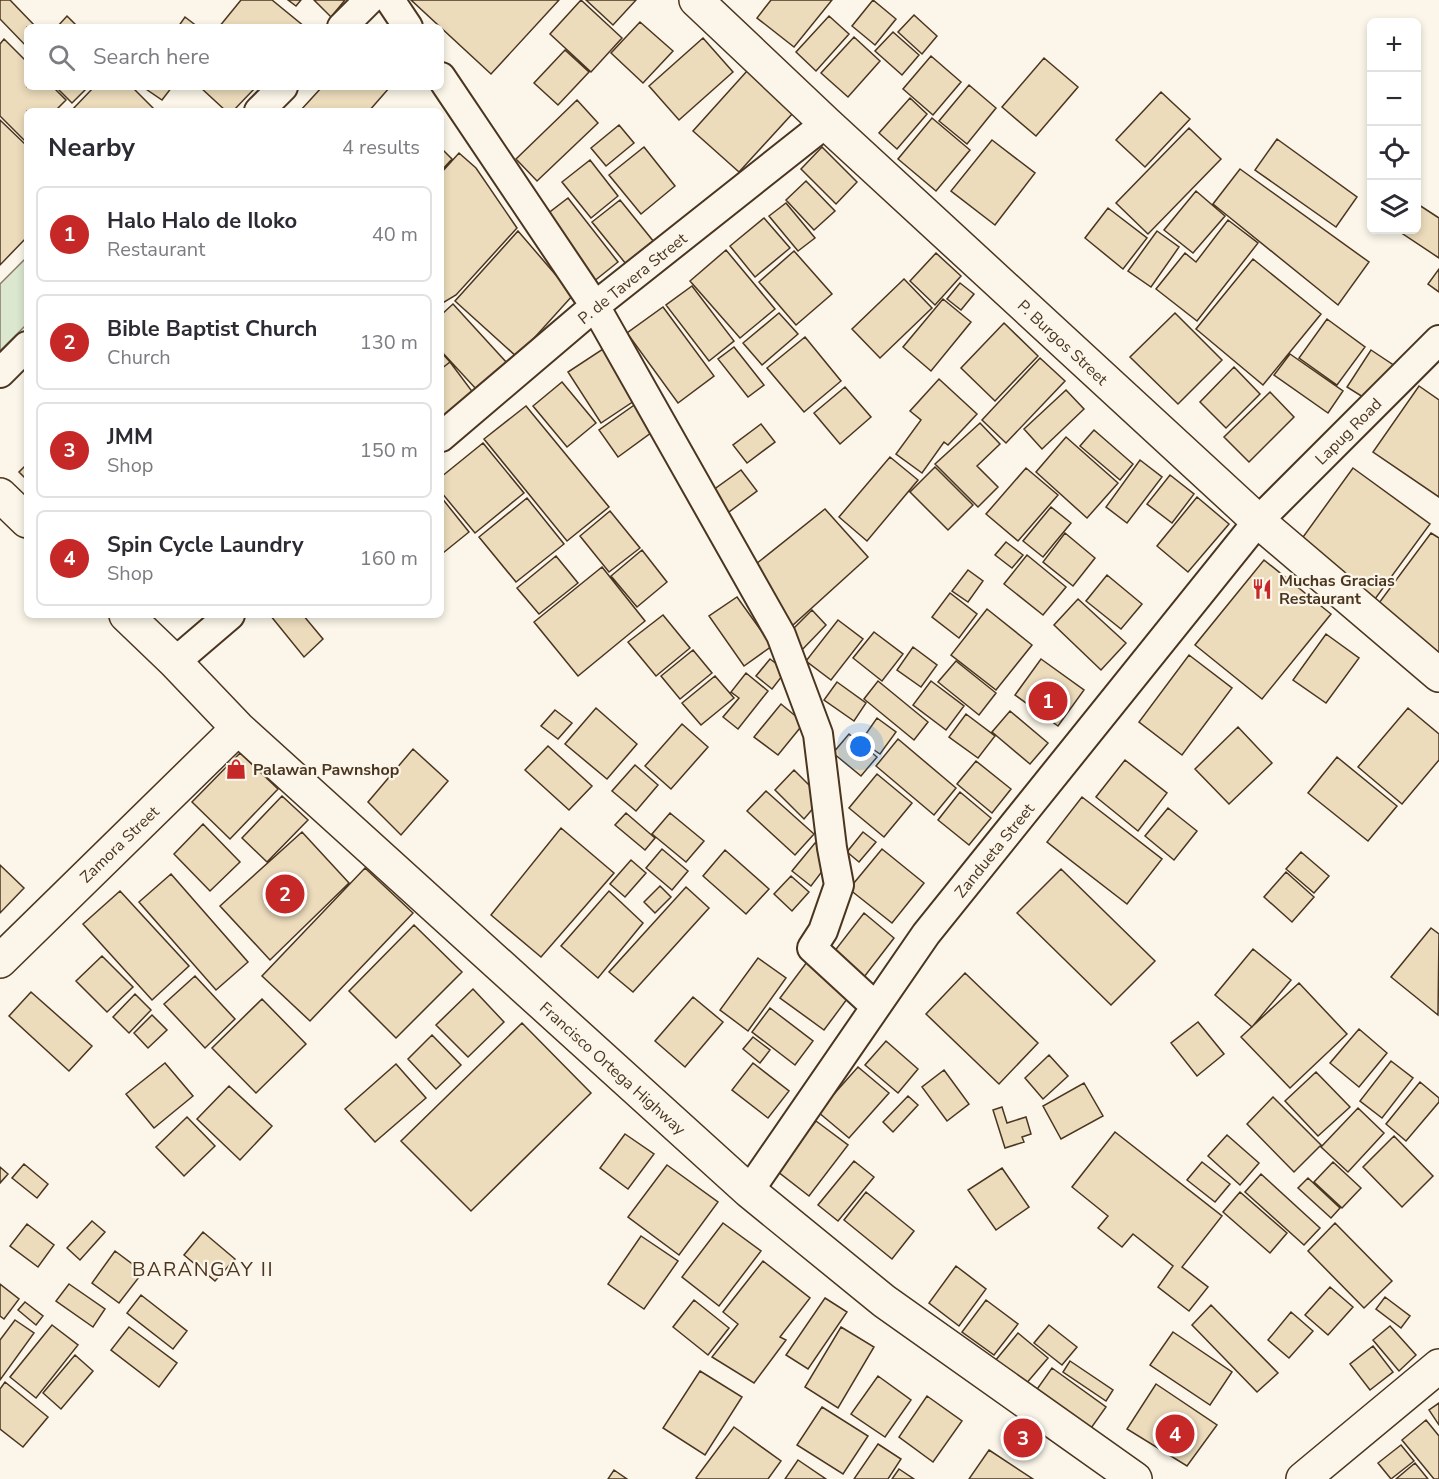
<!DOCTYPE html>
<meta charset="utf-8">
<style>
:root{--surface:#fff;--page:#f7f7f7;--text:#2b2b33;--muted:#7c7c81;--line:#e1e1e2;--accent:#c62828}
body{margin:0;font-family:"Nunito Sans",sans-serif;background:var(--page);color:var(--text)}
.controls{position:absolute;right:18px;top:18px;display:grid;overflow:hidden;border-radius:9px;box-shadow:0 3px 9px #0003}
.controls button{width:54px;height:54px;display:grid;place-items:center;padding:0;border:0;border-bottom:2px solid var(--line);background:var(--surface);color:var(--text);font:30px sans-serif}
.you{position:absolute;left:861px;top:747px;width:21px;height:21px;margin:-15px;border:4px solid #fff;border-radius:50%;background:#1a73e8;box-shadow:0 0 0 9px #1a73e833}
.badge{display:grid;place-items:center;width:39px;height:39px;border-radius:50%;background:var(--accent);color:#fff;font-size:20px;font-weight:700}
.pin{position:absolute;translate:-50% -50%;border:3px solid #fff;box-shadow:0 2px 6px #0006}
.list{margin:0;padding:0;list-style:none}
h2{display:flex;justify-content:space-between;align-items:center;height:78px;margin:0;padding:0 24px;font-size:26px}
h2 small{font-size:20px;font-weight:400;color:var(--muted)}
.list li{display:grid;grid-template-columns:39px 1fr auto;gap:18px;align-items:center;box-sizing:border-box;height:96px;margin:0 12px 12px;padding:0 12px;border:2px solid var(--line);border-radius:9px}
.list b{display:block;font-size:22px;white-space:nowrap}
.list p{margin:0;font-size:20px;white-space:nowrap;color:var(--muted)}
.list em{font-size:20px;font-style:normal;color:var(--muted)}
.icon{flex:none;width:33px;height:33px;fill:none;stroke:currentColor;stroke-width:2;stroke-linecap:round;stroke-linejoin:round}
.map{position:relative;flex:none;width:1439px;height:1479px;overflow:hidden}
.search{position:absolute;background:var(--surface);box-shadow:0 3px 9px #0003;left:24px;top:24px;width:420px;height:66px;display:flex;align-items:center;gap:15px;box-sizing:border-box;padding:0 21px;border-radius:9px;color:var(--muted);font-size:22px}
.panel{position:absolute;background:var(--surface);box-shadow:0 3px 9px #0003;left:24px;top:108px;width:420px;height:510px;border-radius:9px}
.map>svg:first-child{display:block}
.green{fill:#dce7d0;stroke:#887966;stroke-width:1.5}
.building{fill:#ecdcbc;stroke:#4a3520;stroke-width:1.5}
.lines{fill:none;stroke-linecap:round;stroke-linejoin:round}
.street-casing{stroke:#4a3520;stroke-width:32}
.secondary-casing{stroke:#4a3520;stroke-width:36}
.highway-casing{stroke:#4a3520;stroke-width:36}
.street{stroke:#fbf6e9;stroke-width:28}
.secondary{stroke:#fbf6e9;stroke-width:33}
.highway{stroke:#fbf6e9;stroke-width:33}
.labels{text-anchor:middle;stroke-width:4.5;stroke-linejoin:round;paint-order:stroke}
.street-label{font-size:16px;fill:#4a3520;stroke:#fbf6e9}
.poi-label{font-size:16px;font-weight:bold;fill:#4a3520;stroke:#fbf6e9;text-anchor:start}
.quarter-label{font-size:20px;letter-spacing:1.5px;fill:#4a3520;stroke:#fbf6e9}
</style>
<div class="map">
<svg width="1439" height="1479" viewBox="0 0 1439 1479">
<rect width="100%" height="100%" fill="#fbf6e9"/>
<path class="green" d="M27,257V324L0,351V284Z"/>
<path class="building" d="M0,0H10L36,27H27V47L0,19Z
M241,0H272L305,27H219Z
M288,0H301L296,6Z
M314,0H345L331,17Z
M411,0H559L491,74Z
M581,0L622,38L591,72L550,34Z
M586,0H636L613,25Z
M771,0H832L794,47L757,18Z
M873,0L896,19L875,45L852,26Z
M914,15L937,36L922,54L898,32Z
M67,16L78,27H57Z
M829,16L849,34L816,71L796,52Z
M185,17L198,27H178Z
M640,22L673,51L643,83L611,53Z
M893,32L919,55L902,75L875,51Z
M854,37L880,61L848,97L821,73Z
M703,38L733,72L679,120L649,86Z
M4,39L27,62V87H53L66,100L55,111H27V139L25,141L0,116V44Z
M565,50L589,72L558,105L534,83Z
M931,56L961,82L933,115L903,89Z
M1044,58L1078,87L1036,136L1002,107Z
M747,71L793,113L739,172L693,131Z
M969,85L996,108L967,144L939,121Z
M56,87H88L72,103Z
M94,87H132L156,111H71Z
M143,87H172L162,100Z
M200,87H256L233,111H226Z
M322,87H390L369,111H300Z
M1161,92L1190,119L1145,167L1116,140Z
M910,98L927,114L897,149L879,133Z
M577,100L598,123L537,181L516,159Z
M932,118L970,150L936,191L898,159Z
M0,120L27,146V237L0,265Z
M619,125L634,143L606,166L591,148Z
M1189,128L1221,159L1148,234L1116,203Z
M1277,139L1357,197L1336,227L1255,170Z
M992,140L1035,173L995,225L951,191Z
M644,147L675,186L641,214L609,175Z
M822,147L857,182L836,204L801,169Z
M441,148L452,159L441,171Z
M459,153L476,168L517,228L456,295L441,304V173Z
M590,160L618,196L591,218L562,182Z
M1240,169L1369,262L1338,305L1213,204Z
M806,181L835,211L814,230L786,200Z
M1196,191L1225,216L1193,253L1164,230Z
M568,198L618,262L593,282L542,218Z
M620,200L654,242L626,264L592,222Z
M786,203L815,238L798,251L769,216Z
M1416,203L1439,218V258L1397,230H1416Z
M1108,208L1147,238L1123,269L1085,238Z
M764,218L790,248L755,277L730,246Z
M1228,220L1258,243L1197,321L1156,289L1185,253L1196,262Z
M518,231L573,295L517,357L455,301Z
M1157,231L1179,247L1151,287L1128,271Z
M726,250L775,309L740,338L690,281Z
M794,251L832,294L796,325L759,282Z
M936,253L961,276L935,305L910,281Z
M1253,259L1321,314L1263,385L1196,329Z
M1439,269V292L1428,284Z
M904,279L932,308L880,358L852,329Z
M960,283L974,294L961,310L947,299Z
M692,286L734,341L709,361L666,305Z
M943,299L971,322L931,371L903,347Z
M453,304L507,363L477,390L441,351V315Z
M663,307L714,376L678,403L627,333Z
M779,313L798,334L762,365L743,343Z
M1175,313L1222,360L1178,404L1130,357Z
M1327,319L1365,347L1337,385L1299,358Z
M1004,323L1038,356L995,401L961,368Z
M805,337L841,381L804,412L767,368Z
M609,345L643,395L601,423L568,372Z
M734,347L764,385L748,397L718,359Z
M1371,350L1398,368L1374,404L1347,387Z
M441,352L450,362L441,369Z
M1290,354L1343,391L1328,413L1274,375Z
M1040,358L1065,381L1006,443L982,420Z
M450,362L477,398L441,422V369Z
M1234,367L1260,394L1226,428L1200,402Z
M939,379L977,414L948,445L944,442L922,473L896,454L921,420L910,411Z
M562,382L596,423L567,447L533,406Z
M1419,386L1439,400V497L1373,452Z
M845,387L871,417L840,444L814,413Z
M1066,390L1084,409L1042,449L1024,429Z
M1270,392L1294,417L1249,462L1224,437Z
M640,401L659,427L618,457L599,430Z
M526,406L609,507L567,541L484,439Z
M980,423L1000,444L977,466L998,487L978,507L935,464Z
M761,424L775,442L747,463L733,445Z
M1094,430L1133,464L1120,480L1080,446Z
M1066,437L1118,483L1087,518L1036,472Z
M483,443L524,493L475,533L441,492V477Z
M890,457L918,480L867,541L839,517Z
M1140,460L1162,477L1127,523L1106,507Z
M27,464V480L19,472Z
M935,467L973,505L948,530L910,492Z
M1026,468L1058,495L1018,541L986,514Z
M1353,468L1430,524L1375,599L1298,544Z
M741,470L757,491L725,515L709,493Z
M1170,475L1194,494L1172,523L1147,504Z
M441,497L469,532L443,553L441,550Z
M1197,497L1229,524L1188,572L1157,546Z
M527,498L564,544L516,582L479,537Z
M1051,507L1071,523L1043,557L1023,541Z
M825,509L868,557L783,634L746,572Z
M610,511L640,548L609,572L580,536Z
M1065,533L1095,558L1073,586L1043,562Z
M1431,533L1439,538V653L1376,607Z
M1006,542L1023,555L1012,568L995,555Z
M642,550L667,582L637,607L611,576Z
M1027,555L1066,587L1043,615L1004,584Z
M556,556L578,583L539,614L517,588Z
M1264,560L1331,614L1262,699L1195,645Z
M602,567L645,621L578,676L534,622Z
M968,570L983,581L968,602L952,591Z
M1107,575L1142,604L1121,629L1086,601Z
M950,593L977,614L959,638L932,617Z
M737,597L772,646L744,666L709,616Z
M1078,599L1126,643L1101,670L1054,625Z
M987,609L1032,645L996,690L951,655Z
M812,610L826,625L799,653L784,638Z
M270,615H303L323,639L304,657Z
M663,615L690,648L656,676L628,642Z
M838,620L863,639L831,680L806,661Z
M874,632L903,654L882,681L853,658Z
M1326,634L1359,658L1326,703L1293,680Z
M913,647L937,665L921,687L897,670Z
M693,650L712,673L680,699L661,676Z
M1189,655L1232,688L1182,755L1139,722Z
M770,659L786,671L772,689L756,676Z
M1041,659L1084,690L1058,726L1015,695Z
M956,661L996,693L979,715L938,682Z
M746,673L768,691L738,729L723,717L739,698L731,692Z
M715,676L734,698L701,725L682,703Z
M878,681L928,722L914,740L864,699Z
M931,681L964,706L946,730L913,705Z
M837,682L866,703L854,721L824,700Z
M781,704L804,723L778,755L754,737Z
M596,708L637,744L607,779L565,744Z
M1408,708L1439,734V760L1402,804L1358,767Z
M555,710L572,723L558,739L541,726Z
M1010,711L1048,743L1030,764L992,732Z
M966,714L995,736L978,758L949,737Z
M877,718L896,732L880,754L861,741Z
M682,724L708,747L671,789L645,766Z
M1238,727L1272,763L1229,804L1195,769Z
M849,734L877,757L861,776L833,753Z
M898,739L956,788L934,815L876,766Z
M548,746L592,786L569,810L525,770Z
M413,749L448,781L401,835L368,802Z
M240,753L278,789L230,839L192,802Z
M1337,757L1397,806L1368,841L1308,793Z
M1125,760L1167,793L1138,831L1096,797Z
M976,761L1011,789L992,813L957,784Z
M635,765L658,785L636,811L612,791Z
M794,770L822,798L804,819L775,790Z
M877,774L912,803L884,837L849,808Z
M766,791L814,834L795,855L747,811Z
M960,792L991,818L969,845L938,820Z
M282,796L308,820L267,862L242,838Z
M1082,797L1162,859L1127,904L1047,842Z
M1168,808L1197,831L1174,860L1145,836Z
M626,813L655,838L645,850L615,825Z
M670,813L704,841L686,862L652,834Z
M203,824L240,862L210,891L174,854Z
M561,828L614,873L541,957L491,915Z
M302,832L349,883L270,960L220,906Z
M863,832L876,842L859,862L847,852Z
M815,843L833,857L811,886L792,871Z
M662,849L688,871L672,890L646,868Z
M882,849L924,883L892,923L849,889Z
M725,850L769,889L746,914L703,876Z
M1301,852L1329,876L1314,893L1286,869Z
M631,860L646,873L625,897L610,884Z
M0,865L24,888L0,913Z
M365,868L413,913L310,1021L262,976Z
M1061,869L1155,961L1111,1005L1017,913Z
M1286,872L1314,897L1292,922L1264,897Z
M171,874L248,962L216,990L139,902Z
M791,876L809,892L792,911L774,894Z
M660,886L671,897L655,913L644,902Z
M686,887L709,908L633,992L609,972Z
M120,891L189,966L152,1000L83,924Z
M609,891L643,923L598,978L561,946Z
M864,913L894,938L861,981L830,957Z
M414,925L462,972L396,1038L349,991Z
M1431,928L1439,934L1438,1015L1391,977Z
M1253,949L1291,980L1252,1027L1215,995Z
M102,956L133,987L107,1012L76,981Z
M758,958L786,978L748,1031L720,1010Z
M810,958L853,991L824,1030L780,998Z
M965,973L1038,1043L999,1084L926,1014Z
M195,976L235,1019L205,1048L164,1004Z
M1299,983L1347,1034L1290,1088L1241,1037Z
M473,989L504,1022L468,1057L436,1025Z
M31,992L92,1046L69,1071L9,1016Z
M135,994L151,1010L129,1033L113,1017Z
M693,997L723,1022L685,1067L655,1041Z
M262,999L306,1044L256,1093L212,1048Z
M770,1008L813,1041L795,1065L752,1032Z
M152,1015L167,1030L148,1048L134,1033Z
M1198,1022L1224,1054L1197,1076L1171,1043Z
M522,1023L591,1093L471,1211L401,1141Z
M1359,1029L1387,1053L1359,1087L1330,1063Z
M432,1035L461,1065L436,1089L408,1059Z
M753,1037L770,1050L760,1063L743,1049Z
M886,1041L918,1069L898,1093L865,1065Z
M1049,1055L1068,1076L1043,1099L1025,1078Z
M1391,1061L1413,1078L1382,1118L1360,1101Z
M165,1063L193,1096L154,1128L126,1094Z
M753,1063L789,1091L768,1118L732,1090Z
M396,1064L426,1098L375,1142L345,1109Z
M858,1067L889,1093L849,1138L818,1112Z
M944,1070L969,1104L947,1121L922,1087Z
M1316,1072L1350,1107L1318,1136L1285,1101Z
M1420,1082L1439,1098V1102L1406,1141L1386,1124Z
M1084,1083L1103,1116L1061,1139L1043,1106Z
M229,1086L272,1126L240,1160L197,1119Z
M908,1096L918,1105L893,1132L883,1122Z
M1273,1097L1321,1145L1294,1172L1247,1124Z
M1002,1107L1007,1123L1026,1117L1031,1134L1022,1137L1024,1142L1005,1148L993,1110Z
M1358,1108L1384,1133L1348,1172L1321,1147Z
M187,1117L215,1146L184,1176L156,1147Z
M816,1121L848,1145L809,1196L777,1171Z
M1115,1132L1222,1216L1182,1267L1208,1287L1189,1311L1158,1287L1173,1266L1133,1234L1122,1247L1098,1228L1108,1216L1072,1187Z
M625,1134L654,1154L628,1189L600,1168Z
M1227,1135L1259,1163L1240,1185L1208,1156Z
M1394,1136L1433,1176L1402,1207L1363,1167Z
M854,1161L874,1177L838,1221L818,1205Z
M1202,1162L1230,1184L1215,1202L1187,1180Z
M1333,1162L1361,1188L1342,1208L1314,1182Z
M24,1164L48,1184L37,1198L12,1178Z
M667,1165L718,1202L679,1255L628,1217Z
M0,1167L8,1174L0,1183Z
M1002,1168L1029,1207L996,1230L968,1190Z
M1261,1174L1320,1228L1304,1245L1245,1192Z
M1308,1178L1340,1208L1331,1218L1298,1188Z
M866,1192L914,1231L892,1259L844,1220Z
M1240,1192L1287,1233L1270,1253L1223,1212Z
M92,1221L105,1232L80,1260L67,1248Z
M723,1223L761,1251L719,1306L682,1277Z
M1335,1223L1392,1281L1364,1308L1308,1251Z
M27,1224L54,1245L38,1267L10,1246Z
M203,1232L235,1259L215,1281L184,1255Z
M641,1236L678,1261L644,1309L608,1284Z
M115,1251L143,1272L119,1303L92,1283Z
M763,1261L810,1298L780,1337L786,1340L754,1383L712,1357L738,1324L723,1312Z
M956,1266L986,1289L959,1326L929,1303Z
M0,1284L19,1299L4,1319L0,1316Z
M69,1284L105,1309L93,1327L56,1301Z
M1330,1287L1353,1307L1328,1335L1305,1315Z
M141,1295L187,1331L173,1349L127,1313Z
M1385,1297L1410,1316L1401,1328L1376,1309Z
M825,1298L847,1312L808,1369L786,1355Z
M694,1300L729,1328L708,1355L673,1327Z
M986,1300L1018,1324L994,1355L962,1332Z
M25,1302L43,1316L36,1325L18,1310Z
M1211,1305L1278,1373L1257,1392L1192,1325Z
M1291,1312L1313,1331L1289,1358L1268,1340Z
M15,1320L34,1333L0,1380V1340Z
M52,1325L78,1345L36,1398L10,1377Z
M1049,1325L1077,1347L1062,1365L1034,1343Z
M1390,1326L1416,1355L1399,1371L1373,1340Z
M129,1327L177,1363L159,1387L111,1350Z
M841,1327L874,1347L838,1408L805,1387Z
M1173,1332L1232,1372L1210,1405L1150,1365Z
M1018,1333L1048,1358L1025,1385L995,1361Z
M1373,1346L1393,1372L1370,1390L1350,1364Z
M75,1355L93,1371L61,1409L43,1393Z
M1070,1361L1113,1390L1106,1401L1063,1372Z
M1052,1368L1106,1407L1089,1431L1035,1392Z
M700,1371L742,1397L705,1455L663,1428Z
M878,1376L911,1400L885,1437L851,1414Z
M5,1382L48,1417L23,1447L0,1429V1389Z
M1156,1384L1217,1425L1187,1466L1127,1429Z
M927,1396L962,1421L933,1462L899,1437Z
M1439,1403V1425L1429,1410Z
M822,1407L868,1436L843,1474L797,1445Z
M1426,1420L1439,1436V1479H1434L1402,1440Z
M734,1427L781,1461L768,1479H698L696,1478Z
M878,1444L901,1459L888,1479H854Z
M1401,1445L1414,1461L1391,1479L1378,1463Z
M989,1450L1033,1479H969Z
M798,1460L826,1479H785Z
M1415,1463L1428,1479H1396Z
M899,1469L914,1479H892Z
M614,1470L627,1479H608Z"/>
<g class="lines">
<g class="street-casing">
<path id="street" d="M390,0L408,27
M342,27L369,0
M441,77L595,306L781,635L818,734L832,848L839,885L823,931L812,948L875,1006
M259,111L283,87
M0,373L27,346
M441,437L595,306L826,123
M175,662L230,615
M749,1191L926,934L1258,521L1439,340"/>
</g>
<g class="secondary-casing">
<path id="secondary" d="M696,0L826,123L1258,521L1439,675
M0,495L27,521
M126,615L175,662L238,728L749,1191L884,1301L1135,1479
M0,961L238,728"/>
</g>
<g class="highway-casing">
<path id="highway" d="M1303,1479L1439,1366"/>
</g>
<use href="#street" class="street"/>
<use href="#secondary" class="secondary"/>
<use href="#highway" class="highway"/>
</g>
<defs>
<g id="restaurant-bare" transform="scale(1.62)"><path d="M-5-6h1v4h1v-4h1v4h1v-4h1v5L-1.5 .5V6h-2V.5L-5-1ZM5-6V6H3V1.5H1.5Q1.5-4 5-6Z" fill="#c62828" stroke="#fbf6e9" stroke-width="2.5" paint-order="stroke"/></g>
<g id="shop-bare" transform="scale(1.62)"><path d="M-5-2.5h2.3a2.7 3.5 0 0 1 5.4 0H5L5.5 6h-11ZM-1.5-2.5h3a1.5 2.3 0 0 0-3 0Z" fill="#c62828" stroke="#fbf6e9" stroke-width="2.5" paint-order="stroke"/></g>
</defs>
<g fill-rule="evenodd">
<use href="#restaurant-bare" x="1262" y="589"/>
<use href="#shop-bare" x="236" y="769"/>
</g>
<g class="labels">
<g class="street-label">
<text transform="translate(632 278) rotate(-39)" y="6">P. de Tavera Street</text>
<text transform="translate(1063 342) rotate(43)" y="6">P. Burgos Street</text>
<text transform="translate(1348 431) rotate(-45)" y="6">Lapug Road</text>
<text transform="translate(119 844) rotate(-44)" y="6">Zamora Street</text>
<text transform="translate(994 850) rotate(-51)" y="6">Zandueta Street</text>
<text transform="translate(613 1068) rotate(42)" y="6">Francisco Ortega Highway</text>
</g>
<g class="poi-label">
<text x="1279" y="586">Muchas Gracias<tspan x="1279" dy="18">Restaurant</tspan></text>
<text x="253" y="775">Palawan Pawnshop</text>
</g>
<g class="quarter-label">
<text x="203" y="1276">BARANGAY II</text>
</g>
</g>
</svg>
<div class="controls">
<button>+</button>
<button>−</button>
<button><svg class="icon" aria-label="locate" viewBox="0 0 24 24"><circle cx="12" cy="12" r="6"/><path d="M12 2v4M12 18v4M2 12h4M18 12h4"/></svg></button>
<button><svg class="icon" aria-label="layers" viewBox="0 0 24 24"><path d="M12 4l9 5-9 5-9-5zM3 14l9 5 9-5"/></svg></button>
</div>
<div class="you"></div>
<div class="pin badge" style="left:1048px;top:701px">1</div>
<div class="pin badge" style="left:285px;top:894px">2</div>
<div class="pin badge" style="left:1023px;top:1438px">3</div>
<div class="pin badge" style="left:1175px;top:1434px">4</div>
<div class="search"><svg class="icon" aria-label="search" viewBox="0 0 24 24"><circle cx="10" cy="10" r="6"/><path d="M15 15l6 6"/></svg>Search here</div>
<section class="panel">
<h2>Nearby<small>4 results</small></h2>
<ul class="list">
<li><span class="badge">1</span><div><b>Halo Halo de Iloko</b><p>Restaurant</p></div><em>40 m</em></li>
<li><span class="badge">2</span><div><b>Bible Baptist Church</b><p>Church</p></div><em>130 m</em></li>
<li><span class="badge">3</span><div><b>JMM</b><p>Shop</p></div><em>150 m</em></li>
<li><span class="badge">4</span><div><b>Spin Cycle Laundry</b><p>Shop</p></div><em>160 m</em></li>
</ul>
</section>
</div>
